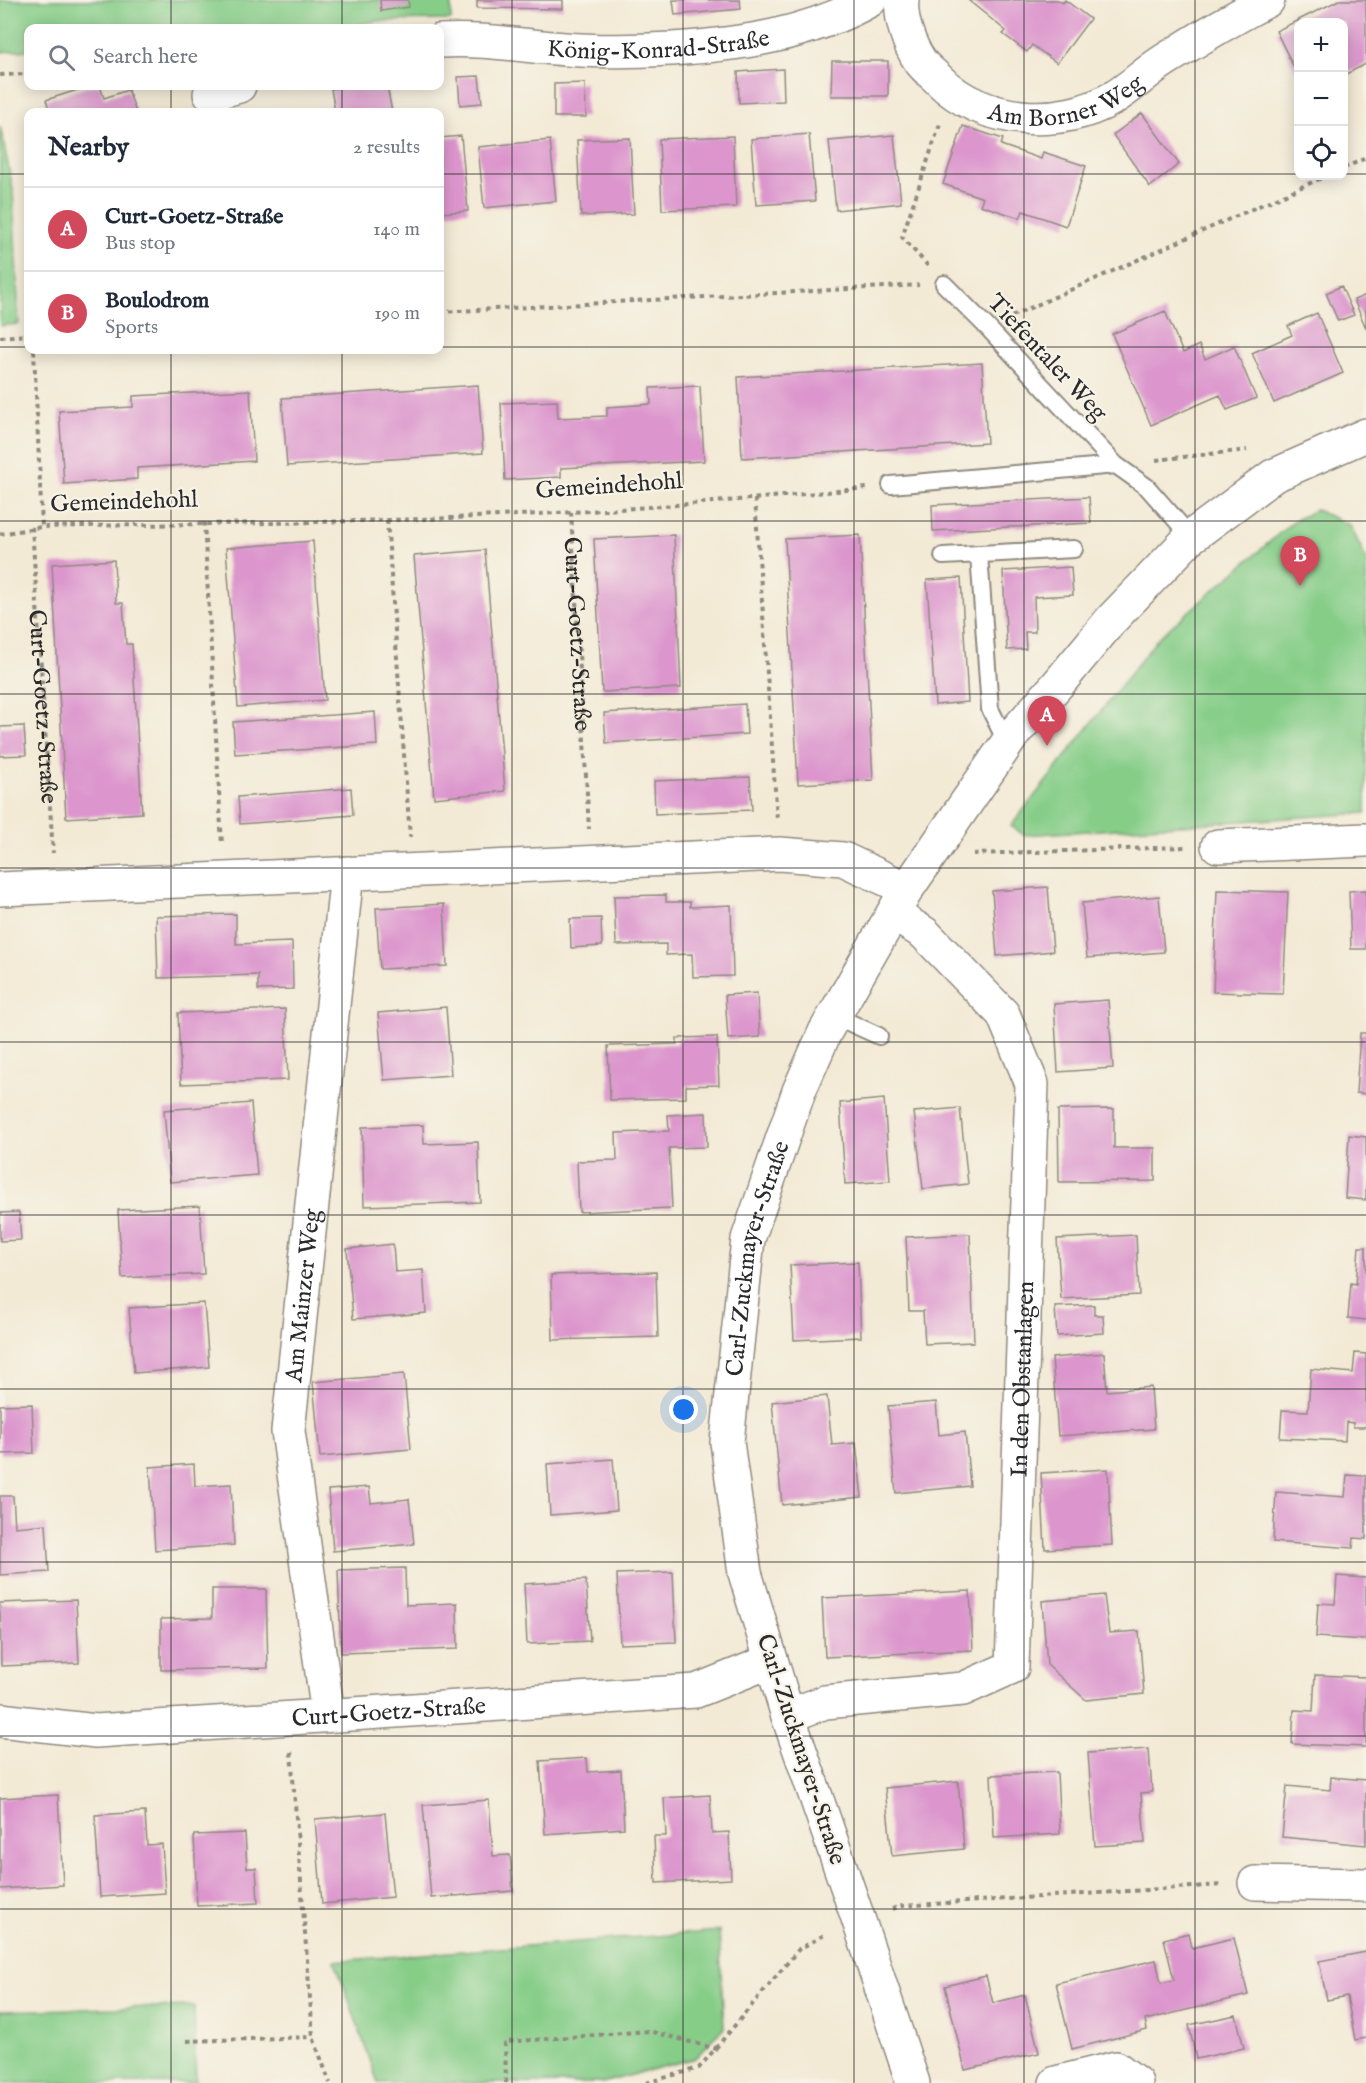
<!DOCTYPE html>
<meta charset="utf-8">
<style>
:root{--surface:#fff;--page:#f2f2f3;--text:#1f2937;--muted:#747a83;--line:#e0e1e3;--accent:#d1495b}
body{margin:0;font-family:"IM FELL English",serif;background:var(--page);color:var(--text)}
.controls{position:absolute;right:18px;top:18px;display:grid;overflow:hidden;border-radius:12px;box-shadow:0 3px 15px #0003}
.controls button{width:54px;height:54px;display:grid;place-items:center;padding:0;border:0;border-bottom:2px solid var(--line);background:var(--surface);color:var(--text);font:30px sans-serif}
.you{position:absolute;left:684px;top:1410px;width:21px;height:21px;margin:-15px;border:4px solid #fff;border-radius:50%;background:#1a73e8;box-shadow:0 0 0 9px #1a73e833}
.badge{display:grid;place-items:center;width:39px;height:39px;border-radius:50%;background:var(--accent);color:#fff;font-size:20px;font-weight:700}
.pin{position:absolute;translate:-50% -50px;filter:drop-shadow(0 2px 3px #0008)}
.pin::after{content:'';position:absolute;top:32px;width:21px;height:18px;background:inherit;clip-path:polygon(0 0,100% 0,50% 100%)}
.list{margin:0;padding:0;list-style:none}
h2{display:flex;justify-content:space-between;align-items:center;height:78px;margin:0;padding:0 24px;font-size:26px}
h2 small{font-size:20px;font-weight:400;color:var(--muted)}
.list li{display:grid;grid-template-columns:39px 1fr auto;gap:18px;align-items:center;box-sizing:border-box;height:84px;padding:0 24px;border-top:2px solid var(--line)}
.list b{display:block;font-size:22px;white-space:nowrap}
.list p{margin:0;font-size:20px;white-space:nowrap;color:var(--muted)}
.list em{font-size:20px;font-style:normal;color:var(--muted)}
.icon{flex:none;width:33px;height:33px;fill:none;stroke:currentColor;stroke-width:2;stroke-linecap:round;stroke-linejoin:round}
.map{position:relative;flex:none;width:1366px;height:2083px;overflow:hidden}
.search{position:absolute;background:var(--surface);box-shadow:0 3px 15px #0003;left:24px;top:24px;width:420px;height:66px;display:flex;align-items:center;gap:15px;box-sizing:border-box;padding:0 21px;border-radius:12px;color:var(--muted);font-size:22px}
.panel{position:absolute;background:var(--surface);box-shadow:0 3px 15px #0003;left:24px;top:108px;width:420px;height:246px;border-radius:12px}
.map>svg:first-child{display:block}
.green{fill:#86cd88;stroke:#587c5a;stroke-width:1.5}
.building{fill:#dc96cd}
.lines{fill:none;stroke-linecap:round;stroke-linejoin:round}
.service-casing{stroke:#8f8a80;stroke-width:20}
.minor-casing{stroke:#8f8a80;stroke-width:36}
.path{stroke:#8f8a80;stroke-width:4;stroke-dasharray:4.5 4.5;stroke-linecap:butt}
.service{stroke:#fff;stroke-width:16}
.minor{stroke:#fff;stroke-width:33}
.grid{fill:none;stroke:#2b2b2b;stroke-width:1.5;stroke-opacity:0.55}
.labels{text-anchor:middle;stroke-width:4.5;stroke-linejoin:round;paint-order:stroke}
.street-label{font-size:24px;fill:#2b2b2b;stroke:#f7f3e8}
</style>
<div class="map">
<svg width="1366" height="2083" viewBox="0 0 1366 2083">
<rect width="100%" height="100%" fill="#f7f3e8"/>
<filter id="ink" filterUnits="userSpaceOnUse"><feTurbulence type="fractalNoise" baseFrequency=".0167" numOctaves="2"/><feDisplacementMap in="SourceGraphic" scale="12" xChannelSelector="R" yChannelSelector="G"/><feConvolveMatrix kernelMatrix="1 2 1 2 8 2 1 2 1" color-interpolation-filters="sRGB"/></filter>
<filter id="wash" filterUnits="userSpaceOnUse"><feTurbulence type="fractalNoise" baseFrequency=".008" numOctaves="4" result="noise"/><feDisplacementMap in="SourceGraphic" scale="24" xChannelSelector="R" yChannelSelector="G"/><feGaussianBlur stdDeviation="1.35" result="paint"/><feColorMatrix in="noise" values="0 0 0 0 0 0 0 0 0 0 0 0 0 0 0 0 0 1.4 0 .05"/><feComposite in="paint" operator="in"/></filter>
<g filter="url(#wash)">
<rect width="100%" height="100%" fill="#f3ead5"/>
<path class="green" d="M0,0H451V20L376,21L342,28H28V50L0,52Z
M0,126L13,189L19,324L0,326Z
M1316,510L1350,525L1366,559V813L1024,835L1011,826L1158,638L1295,520Z
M719,1931L724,2028L695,2058L602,2083H378L335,1961Z
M194,2006L196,2083H0V2011Z"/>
<g id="blocks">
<path class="building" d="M380,0H408L409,7L381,11Z
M477,0H563V9L477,8Z
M673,0H740L741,9L675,15Z
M968,0H1058L1063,3L1065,0L1090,19L1057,63L1032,45L1027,52L1003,34L1006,31Z
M1339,0H1366V64L1344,75V22H1298V76L1276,31Z
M832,61H888V96H831Z
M783,69L784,101L739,103L738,72Z
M479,76L482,103L460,105L458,77Z
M585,83L586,117H554V84Z
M90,86H100L104,98L128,90L136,112H50L46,100Z
M351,86H387L392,112H335L331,89Z
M1142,113L1179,164L1150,187L1113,135Z
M963,126L1003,139L1001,145L1041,159L1043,152L1086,166L1066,226L1023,211L1020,218L980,205L983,198L943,184Z
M809,134L815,201L756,205L751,139Z
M894,135L901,203L836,210L829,141Z
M461,136L468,211L440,213V138Z
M733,136L736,207L662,210L659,139Z
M630,138L634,214L581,216L577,140Z
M550,140L556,201L484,208L478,147Z
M1341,286L1354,315L1338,321L1326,293Z
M1366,295V328L1354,300Z
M1165,311L1183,353L1199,345L1205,359L1234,346L1256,398L1227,410L1220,395L1151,425L1112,334Z
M1317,313L1343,373L1274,403L1252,353L1292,335L1288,326Z
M982,363L987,443L742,458L738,377Z
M478,385L483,453L287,466L282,398Z
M700,386L704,461L561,468V477L505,480L501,403L557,401L558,418L607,416V407L651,404L650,388Z
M250,390L254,461L137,468V479L64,484L59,411L133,407V396Z
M1089,497L1091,523L933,531L932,505Z
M674,535L681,688L602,692L594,539Z
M860,535L873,780L798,784L785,539Z
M313,541L325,700L238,707L226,548Z
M485,550L505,791L434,798L414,556Z
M114,560L116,603H123L126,644H132L142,813L66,818L52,564Z
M1071,567L1073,595L1034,597L1035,632H1025L1026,649L1007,650L1003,571Z
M961,578L968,702L935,705L927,580Z
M745,704L747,734L606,743L604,713Z
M375,712L377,745L235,754L233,722Z
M24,726L26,755L0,756V727Z
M750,777L752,810L655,814L654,781Z
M351,788L353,815L240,824L238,797Z
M1048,887L1053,951L997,956L992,891Z
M1217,890L1288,892L1283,994L1213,992Z
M1366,890V949H1351L1349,891Z
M666,895V902H690V907L731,905L733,976L693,977L692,954L666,955V944L616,945L614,896Z
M1159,896L1164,952L1087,958L1082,903Z
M444,904L447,966L380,969L376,908Z
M236,914V944L292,942L293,989L258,990V975L158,978L156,916Z
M601,918L602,946L571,948L570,919Z
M757,993L760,1037L728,1039L725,995Z
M1108,1000L1113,1068L1058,1072L1054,1004Z
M446,1007L451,1075L384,1080L378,1013Z
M285,1009L288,1080L181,1084L178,1013Z
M1360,1033H1366V1094L1356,1093Z
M717,1037L719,1085L686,1086V1098L610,1100L608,1046L677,1044V1038Z
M884,1099L890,1181L845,1184L840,1103Z
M251,1103L257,1175L170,1182L164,1110Z
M960,1108L968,1184L923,1189L914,1112Z
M1114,1109V1148H1155V1181L1059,1182L1058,1110Z
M706,1113L707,1147L669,1148L672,1208L579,1212L577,1161L617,1160L616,1133L669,1131L668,1115Z
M423,1125L424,1144L478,1142L480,1202L364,1206L362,1127Z
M1349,1135L1366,1137V1200L1345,1198Z
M200,1206L204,1274L122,1278L118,1210Z
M19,1212L21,1240L0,1241V1213Z
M970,1234L974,1342L925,1344L923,1311H909L906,1237Z
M1136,1235L1139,1295L1061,1299L1057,1239Z
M393,1244L395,1272L423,1270L426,1313L353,1319L347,1249Z
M1359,1247H1366V1320L1348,1318L1351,1283L1356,1284Z
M858,1262L861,1337L794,1340L790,1265Z
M656,1272L658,1337L553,1340L551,1275Z
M204,1303L209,1367L134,1373L129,1308Z
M1094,1305V1315H1103L1104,1333L1057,1336L1055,1307Z
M1104,1353L1107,1391L1151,1387L1154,1429L1058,1436L1052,1358Z
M1355,1353L1366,1354V1427H1353V1423L1346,1422L1345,1441L1280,1438L1282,1410L1308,1411L1311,1369L1353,1373Z
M404,1374L411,1449L320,1457L313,1382Z
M827,1396L832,1445L856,1443L862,1497L782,1505L772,1402Z
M936,1402L939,1435L965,1432L970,1486L896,1493L888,1406Z
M32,1404L34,1453L0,1454V1405Z
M613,1459L617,1510L550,1515L547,1464Z
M194,1464L195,1486L231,1484L234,1545L155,1550L150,1467Z
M1108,1469L1112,1545L1045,1549L1041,1473Z
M1347,1475L1366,1476V1539L1354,1538L1353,1548L1273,1542L1276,1492L1345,1497Z
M369,1487L371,1503L409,1499L414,1544L333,1551L328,1490Z
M0,1496H13L15,1527L46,1524L49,1572L0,1575Z
M405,1568L406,1605L457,1603L458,1649L341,1653L338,1570Z
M673,1572L676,1642L620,1644L617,1574Z
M1337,1576L1366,1578V1640L1316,1637L1318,1603L1335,1604Z
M586,1580L590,1641L527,1644L524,1584Z
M212,1589H266L268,1668L161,1670V1619L212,1618Z
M970,1591L973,1650L825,1657L822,1598Z
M1104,1595L1109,1633L1139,1631L1144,1694L1086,1700L1047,1665L1042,1601Z
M76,1600L79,1663L1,1666L0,1603Z
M1315,1675L1366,1677V1747L1292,1744L1294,1710L1313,1711Z
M1149,1749L1152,1792L1141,1793L1145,1843L1095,1846L1088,1753Z
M587,1758L588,1772L621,1770L624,1828L545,1834L540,1761Z
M1057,1772L1060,1834L994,1838L991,1775Z
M1331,1777L1366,1780V1845L1282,1837L1287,1786L1330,1790Z
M958,1781L964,1849L892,1856L885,1788Z
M58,1795L63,1885L0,1889V1798Z
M710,1795L712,1833L729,1832L731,1879L656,1883L654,1836H666L664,1798Z
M489,1800L493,1856L510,1855L513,1891L431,1898L423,1805Z
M145,1812L147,1845L162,1844L165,1893L100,1897L95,1815Z
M385,1813L393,1897L322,1904L315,1819Z
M245,1833L247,1868H256L258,1903L197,1906L194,1835Z
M1189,1933L1192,1948L1234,1938L1248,1995L1145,2020L1147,2030L1072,2049L1056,1983L1156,1960L1161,1983L1174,1980L1164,1939Z
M1366,1952V2038L1355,2040L1347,1996L1327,2000L1319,1961Z
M986,1976L993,2003L1025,1995L1039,2053L965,2070L945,1986Z
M1236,2015L1244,2048L1196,2059L1189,2025Z"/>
</g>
</g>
<g filter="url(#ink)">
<use href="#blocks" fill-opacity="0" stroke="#8f8a80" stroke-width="1.5"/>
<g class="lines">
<g class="service-casing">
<path id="service" d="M944,284L987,327L1116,465L1147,487L1191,537
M891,485L1116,465
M979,554L990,709L1007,743
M943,556L1074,549
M835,1016L879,1036"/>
</g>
<g class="minor-casing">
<g id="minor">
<path id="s3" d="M902,0C900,19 909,45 920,61C925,68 933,74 939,80C982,124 1061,129 1113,98C1132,87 1147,71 1165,60C1198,39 1233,18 1268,0"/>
<path id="s4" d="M440,41C487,38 534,48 581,50C611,52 642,50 672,49C742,44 808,35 870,0"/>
<path d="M210,94L239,86"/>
<path d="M1218,846L1366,840"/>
<path d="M0,889L780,854L843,859L907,889"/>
<path id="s5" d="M328,1715L288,1431L347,873"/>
<path id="s6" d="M788,1716L825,1702L963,1689L1012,1667L1032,1084L1003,1014L924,933L893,914"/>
<path id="s7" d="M0,1720L96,1731L696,1691L771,1661"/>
<path d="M1255,1883L1366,1885"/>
<path id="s8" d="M913,2083L859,1921L788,1716L745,1573L727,1442L748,1239L799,1091L825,1032L907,889L1015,732L1058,684L1111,620L1191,537L1273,476L1366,435"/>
<path d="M1056,2083L1116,2068L1136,2083"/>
</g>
</g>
<g class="path">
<path d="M0,75L28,74"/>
<path d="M1344,168L1366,158"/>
<path d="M928,266L902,237L940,124"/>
<path d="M440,312L919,285"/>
<path d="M1012,316L1326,176"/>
<path d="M0,337L28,335"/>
<path d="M34,350L42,527"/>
<path d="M1156,460L1247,450"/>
<path d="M755,499L777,819"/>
<path id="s1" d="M571,512L589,829"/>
<path d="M387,520L410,837"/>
<path d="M204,522L222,845"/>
<path id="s2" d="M32,527L53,853"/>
<path d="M0,534L42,527C157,524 272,524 387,520C547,516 708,504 867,488"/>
<path d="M973,854L1185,847"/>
<path d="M291,1752L313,2037L330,2083"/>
<path d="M892,1909L902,1906L1222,1885"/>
<path d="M187,2041L313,2037"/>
<path d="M506,2083L505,2042L649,2031L717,2049"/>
<path d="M646,2083L699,2068L799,1949L826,1934"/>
</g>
<use href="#service" class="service"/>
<use href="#minor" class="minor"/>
</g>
</g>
<path class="grid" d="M171,0V28M342,0V28M512,0V2083M683,0V2083M854,0V2083M1024,0V2083M1195,0V2083M171,86V112M342,86V112M0,174H28M440,174H1298M1344,174H1366M0,347H28M440,347H1366M171,350V2083M342,350V2083M0,521H1366M0,694H1366M0,868H1366M0,1042H1366M0,1215H1366M0,1389H1366M0,1562H1366M0,1736H1366M0,1909H1366"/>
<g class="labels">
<g class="street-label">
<text dy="8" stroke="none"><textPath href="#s4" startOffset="219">König-Konrad-Straße</textPath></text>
<text dy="8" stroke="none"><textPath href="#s3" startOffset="231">Am Borner Weg</textPath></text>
<text transform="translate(1048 357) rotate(47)" y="8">Tiefentaler Weg</text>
<text transform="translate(609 485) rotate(-4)" y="8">Gemeindehohl</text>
<text transform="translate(124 501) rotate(-2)" y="8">Gemeindehohl</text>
<text dy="8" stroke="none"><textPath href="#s1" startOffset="122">Curt-Goetz-Straße</textPath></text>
<text dy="8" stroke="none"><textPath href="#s2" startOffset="180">Curt-Goetz-Straße</textPath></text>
<text dy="8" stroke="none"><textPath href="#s8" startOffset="856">Carl-Zuckmayer-Straße</textPath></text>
<text dy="8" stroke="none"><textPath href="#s5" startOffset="423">Am Mainzer Weg</textPath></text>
<text dy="8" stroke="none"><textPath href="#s6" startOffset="520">In den Obstanlagen</textPath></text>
<text dy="8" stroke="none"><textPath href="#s7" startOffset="390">Curt-Goetz-Straße</textPath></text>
<text transform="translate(802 1749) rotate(72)" y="8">Carl-Zuckmayer-Straße</text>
</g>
</g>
</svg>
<div class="controls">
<button>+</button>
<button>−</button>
<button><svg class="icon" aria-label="locate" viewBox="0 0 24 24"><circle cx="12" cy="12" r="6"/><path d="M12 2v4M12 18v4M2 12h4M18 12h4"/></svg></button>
</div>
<div class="you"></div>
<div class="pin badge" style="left:1047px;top:746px">A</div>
<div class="pin badge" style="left:1300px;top:586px">B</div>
<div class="search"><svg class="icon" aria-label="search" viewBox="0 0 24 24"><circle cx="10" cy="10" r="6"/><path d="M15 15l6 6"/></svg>Search here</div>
<section class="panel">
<h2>Nearby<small>2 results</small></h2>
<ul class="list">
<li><span class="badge">A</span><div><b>Curt-Goetz-Straße</b><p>Bus stop</p></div><em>140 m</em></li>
<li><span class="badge">B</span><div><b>Boulodrom</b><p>Sports</p></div><em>190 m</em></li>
</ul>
</section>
</div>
